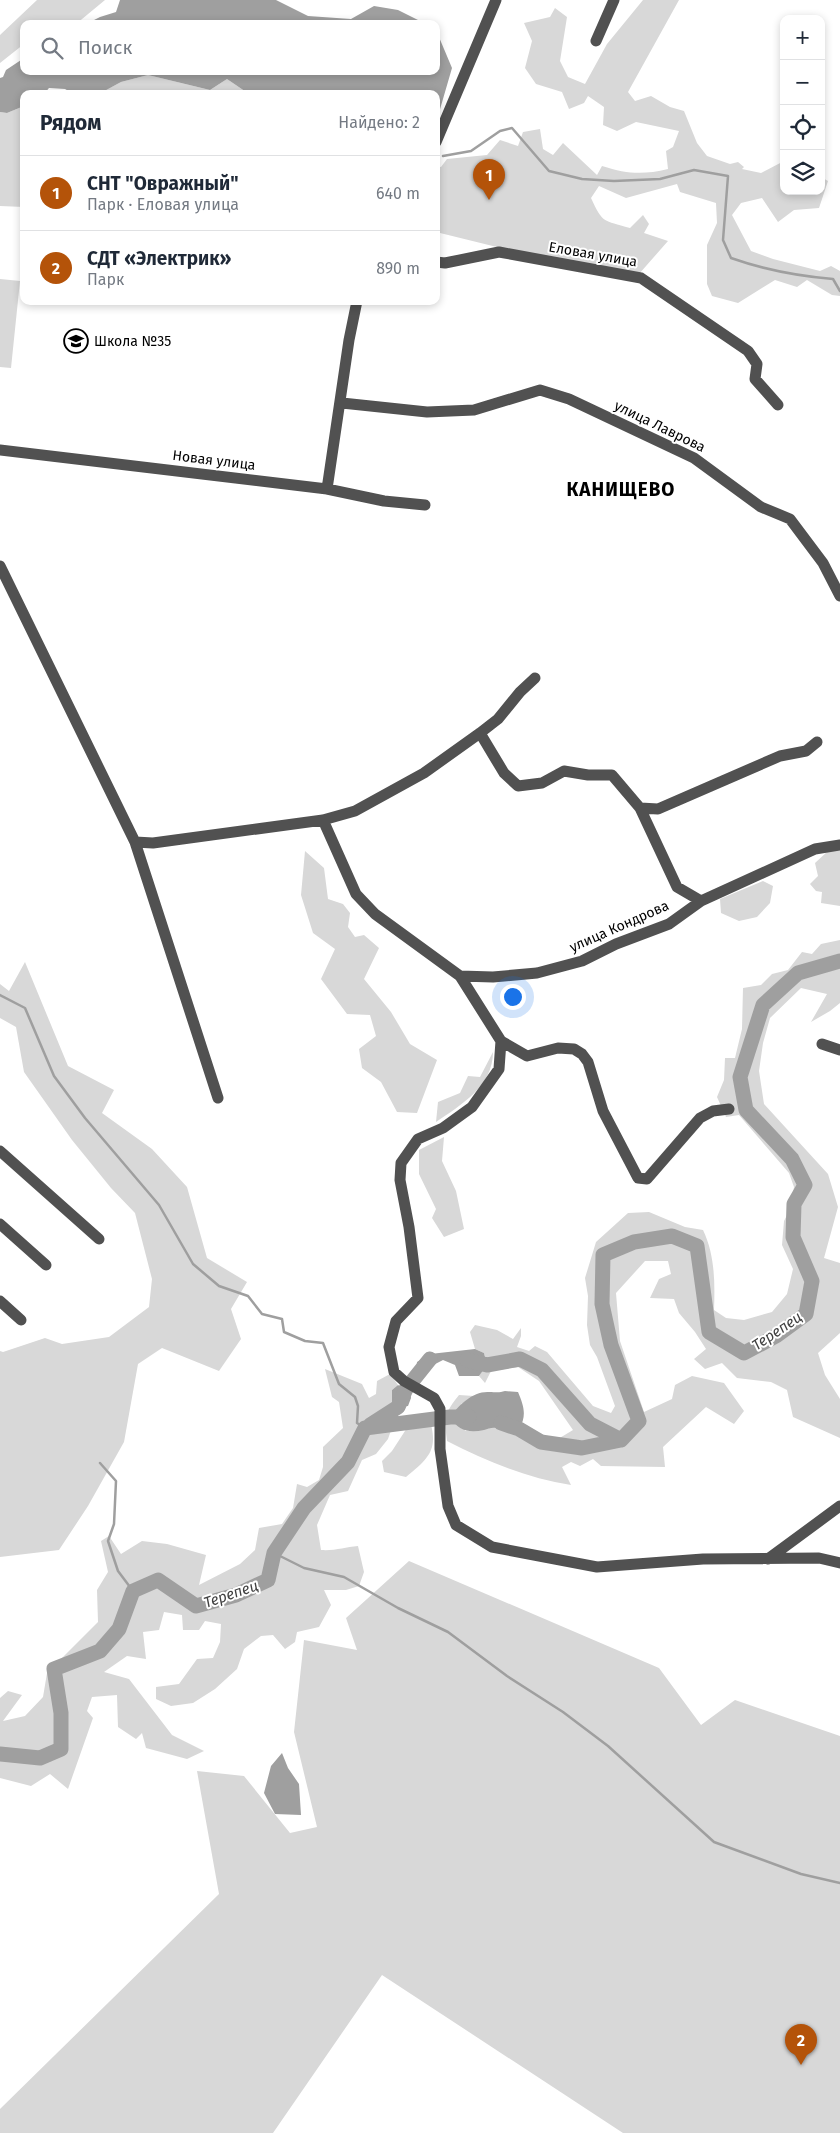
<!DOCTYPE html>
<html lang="ru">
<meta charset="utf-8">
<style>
:root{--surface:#fff;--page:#f2f2f3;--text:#1f2937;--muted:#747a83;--line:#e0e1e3;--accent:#b45309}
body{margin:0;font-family:"Fira Sans",sans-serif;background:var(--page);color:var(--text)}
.controls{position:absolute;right:15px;top:15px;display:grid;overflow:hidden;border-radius:10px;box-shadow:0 2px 8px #0003}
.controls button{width:45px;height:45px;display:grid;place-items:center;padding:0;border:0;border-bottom:1px solid var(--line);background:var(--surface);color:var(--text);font:25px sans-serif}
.you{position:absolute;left:512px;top:996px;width:18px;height:18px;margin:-12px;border:4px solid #fff;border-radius:50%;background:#1a73e8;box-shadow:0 0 0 8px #1a73e833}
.badge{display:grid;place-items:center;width:32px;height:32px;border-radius:50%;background:var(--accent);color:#fff;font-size:16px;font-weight:700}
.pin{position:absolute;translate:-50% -41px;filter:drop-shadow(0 1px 2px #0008)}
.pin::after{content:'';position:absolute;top:26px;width:18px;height:15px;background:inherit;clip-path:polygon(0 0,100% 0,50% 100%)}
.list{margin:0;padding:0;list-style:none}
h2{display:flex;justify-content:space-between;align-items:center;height:65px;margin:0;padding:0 20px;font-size:21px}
h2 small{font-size:16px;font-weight:400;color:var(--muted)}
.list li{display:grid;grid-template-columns:32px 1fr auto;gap:15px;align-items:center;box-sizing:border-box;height:75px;padding:0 20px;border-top:1px solid var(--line)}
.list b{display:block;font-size:19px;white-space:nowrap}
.list p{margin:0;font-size:16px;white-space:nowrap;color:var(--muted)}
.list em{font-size:16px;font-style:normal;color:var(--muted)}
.icon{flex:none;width:28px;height:28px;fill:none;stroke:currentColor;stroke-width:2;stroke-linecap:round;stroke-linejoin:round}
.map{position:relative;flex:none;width:840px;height:2133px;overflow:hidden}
.search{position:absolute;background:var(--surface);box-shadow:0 2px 8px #0003;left:20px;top:20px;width:420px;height:55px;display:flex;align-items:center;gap:12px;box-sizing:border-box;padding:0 18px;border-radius:10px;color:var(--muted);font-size:19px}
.panel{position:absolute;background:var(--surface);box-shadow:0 2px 8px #0003;left:20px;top:90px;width:420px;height:215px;border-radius:10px}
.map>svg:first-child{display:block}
.green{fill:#d8d8d8}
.water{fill:#9f9f9f}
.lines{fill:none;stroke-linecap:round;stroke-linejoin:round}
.stream{stroke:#9f9f9f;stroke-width:2.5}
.river{stroke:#9f9f9f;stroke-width:15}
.minor{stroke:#515151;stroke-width:11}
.labels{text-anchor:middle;stroke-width:4;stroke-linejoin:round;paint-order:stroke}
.street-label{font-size:14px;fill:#000;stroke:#fff}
.poi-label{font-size:14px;fill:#000;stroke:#fff;text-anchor:start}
.water-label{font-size:15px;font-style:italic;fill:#404040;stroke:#fff}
.district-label{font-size:19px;font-weight:bold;letter-spacing:1px;fill:#000;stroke:#fff}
</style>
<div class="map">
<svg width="840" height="2133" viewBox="0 0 840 2133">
<rect width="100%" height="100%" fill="#fff"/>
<path class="green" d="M37,0H105L76,24H24V44L0,63V35Z
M643,0H679L628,92L635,101L651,96L670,107L684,111L697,143L707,156L730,164L738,162L744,167L742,169L761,173L784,161V191H821V177L828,181L819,208L794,210L778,222L762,198L741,203L732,215L751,251L773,259L820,271L831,266L840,271V296L832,295L807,280L797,287L775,280L738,303L712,296L707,284V245L717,223L716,203L680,192L677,184L626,198L599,186L591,198C603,224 603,220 630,228L643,215L649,224L644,233L668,241L639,274L550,260L436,232V166L441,167L447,159L487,155L500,140L518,146L523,132L540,129L543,149L553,155L563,143L597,175L602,166C627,174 643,175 668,169L666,151L673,147L679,131L636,122L617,131L603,125L604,107L588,96L584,103L569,109L562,92L536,84L525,68L532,41L524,23L550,17L555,8L567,17L560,61L568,77L585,84L607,44Z
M148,75L210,90L227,79L249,94H99L121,82Z
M24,106V207L0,206V112L7,113Z
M0,279L20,281L11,368L0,367Z
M840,849V906L821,903L822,892L816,891L810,884L818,876L815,863L828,851Z
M305,851L324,868L328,899L343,904L350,913L348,927L355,937L364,935L379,948L364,979L391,1012L410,1044L437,1060L417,1113L397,1112L381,1082L362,1068L359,1049L376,1036L370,1015L347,1014L321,979L335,949L313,933L301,895Z
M763,881L773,886L770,903L757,917L739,921L721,913L720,899Z
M840,940V1003L830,1011L811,1022L827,994L801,988L770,1018L763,1043L759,1071L764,1104L828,1174L838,1207L824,1258L840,1263V1333L818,1353L825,1375L840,1399V1438L793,1417L787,1390L771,1382L737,1378L722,1363L705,1369L694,1359L706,1349L695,1332L679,1313L674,1299L650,1298L659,1279L671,1274L668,1261H645L616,1293L620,1341L644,1412L672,1399L675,1385L692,1376L724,1383L744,1411L734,1424L706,1407L663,1447L665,1467L601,1466L593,1459L580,1466L571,1462L562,1467L571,1485C527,1478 486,1461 447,1441C444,1417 444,1414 459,1395L474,1396L461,1404L465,1431H475L494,1427L509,1432L527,1428L549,1437L558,1439L573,1430L539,1381L518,1367L491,1371L485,1383L479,1376L487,1364L484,1353L475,1349L470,1332L475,1325L497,1330L513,1339L521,1328V1336L517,1347L529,1351L535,1346L547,1352L593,1406L611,1413L615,1406L597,1357L590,1345L587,1325L588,1296L585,1278L596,1242L628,1213L649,1212L685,1227L703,1230C715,1255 715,1283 714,1310L726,1318L744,1320L772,1312L787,1294L793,1269L782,1245L784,1221L790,1209L794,1187L789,1173L739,1115L726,1117L717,1097L724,1080L725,1058H735L742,1029L743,988L761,985L772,974L788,970L802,952L812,954L821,944Z
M25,962L68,1066L114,1090L102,1113L152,1149L187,1187L207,1258L247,1282L231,1309L241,1339L219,1371L162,1348L138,1364L124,1442L88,1506L59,1550L0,1557V1351L3,1352L45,1338L62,1344L109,1337L149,1307L152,1279L135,1213L111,1188L72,1140L24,1072L16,1027L0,1018V984L9,991Z
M493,1052C493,1086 461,1105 436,1122L438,1102L460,1093L468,1076L480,1077Z
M444,1137L442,1161L456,1191L464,1229L444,1237L432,1218L436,1209L419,1174V1150Z
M325,1369L362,1384L369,1398L376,1394L377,1381L390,1374L398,1385L392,1390V1402L396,1416L388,1439L376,1454L362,1460L348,1491L330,1495L317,1525L321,1550C335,1551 345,1547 358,1546L364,1572L359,1586L346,1590H324L331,1605L319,1627L297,1632L295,1642L285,1649L273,1635L261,1636L244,1649L237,1669L215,1689L193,1703L171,1706L156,1699V1687L179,1684L197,1659L213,1658L220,1642L221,1624L205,1621L199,1630H183L182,1615L164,1612L159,1630L143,1632L146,1659L127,1656L104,1672L129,1679L172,1735L204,1751L187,1759L146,1748L142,1733L136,1739L118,1727L117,1695L92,1697L87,1711L93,1718L68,1789L50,1774L31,1786L0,1778V1698L8,1691L22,1695L3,1721L25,1716L43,1697L47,1673L98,1622L97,1590L108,1572L101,1541L109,1536L121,1554L142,1541L167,1544L206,1555L199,1585L240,1564L255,1550L259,1528L282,1524L293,1508L297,1484L307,1487L319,1480L323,1467V1447L343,1428L339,1402L332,1397Z
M416,1414H428C439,1448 432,1456 406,1477L384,1472L382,1461L392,1451Z
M409,1561L659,1668L701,1725L735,1700L840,1736V2133H623L382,1975L273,2133H0V2109L219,1894L197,1771L244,1776L290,1833L317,1827L294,1732L304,1640L357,1650L346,1618Z"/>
<path class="water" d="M120,0H276L308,16L351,19L374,6L398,10L426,24H86L100,17L116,12Z
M436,30L452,68L436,123V94H249L227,79L210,90L148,75L121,82L99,94H74L65,89L49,88L44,94H24V106L7,113L0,112V78L3,77L6,70L24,58V71H436Z
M475,1349L484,1353L487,1365L479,1376H459L455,1365L443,1360L416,1374L417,1362L430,1354Z
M398,1385L410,1392L411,1398L408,1406L398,1407L392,1402V1390Z
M505,1391L518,1392C524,1406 527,1416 519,1429C507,1433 507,1430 496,1428C492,1427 488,1429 484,1430C469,1433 458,1431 450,1417C459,1405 473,1391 489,1392C496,1392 499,1393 505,1391Z
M282,1753L288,1768L299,1784L301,1815L275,1814L264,1793L271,1766Z"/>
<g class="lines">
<path class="stream" d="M443,156L471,151L500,131L512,128L549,171L582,179L614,181L660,179L694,170L728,176L723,240L731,258C765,270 798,276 833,279L840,291
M0,995L25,1008L54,1076L85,1118L159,1205L193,1264L219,1286L248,1296L262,1314L282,1319L284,1332L305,1341L323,1343L339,1384L355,1397L358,1406L357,1423L365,1428
M100,1463L116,1481L114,1524L108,1541L118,1571L133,1591
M274,1553L304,1568L344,1577L398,1608L448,1632L507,1676L563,1712L608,1746L714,1842L801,1874L840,1883"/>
<path class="river" d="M467,1360L487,1365L520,1359L542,1370L590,1424L621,1440
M501,1423L519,1429L541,1442L582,1448L621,1440L639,1421L611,1345L602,1304L603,1255L634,1242L672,1236L697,1246L709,1332L744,1353L776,1336L806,1314L812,1281L793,1237L794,1204L805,1185L792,1159L746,1110L740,1077L763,1005L798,973L840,961
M370,1425L398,1407L406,1389L430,1359
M0,1754L40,1758L61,1749V1713L54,1669L100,1651L119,1629L133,1591L158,1580L196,1606L236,1595L268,1580L274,1553L304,1508L348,1462L365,1428L450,1417H469"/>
<path class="minor" d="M596,41L614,0
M436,142L496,0
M436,262L445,263L499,252L641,278L748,351L757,364L755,379L778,405
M342,403L427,412L474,410L540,390L569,399L694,458L761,507L790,519L823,563L840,596
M0,450L327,489L384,501L425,505
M327,489L349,340L357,301
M0,566L135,842L153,843L323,820L355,811L424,773L480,733L498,719L520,692L535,678
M480,733L504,773L518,786L542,783L564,771L588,775H612L640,808L677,887L701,901
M640,808L658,809L780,756L806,751L817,742
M323,820L356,894L375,914L460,976L501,1041L499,1069L472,1107L443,1128L418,1139L401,1163L400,1180L409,1227L418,1298L396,1321L389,1347L394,1372L404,1381L434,1398L440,1409V1449L448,1506L456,1525L492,1547L597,1567L703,1559L819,1558L840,1563
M135,842L218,1098
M460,976L493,977L537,973L582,961L616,944L669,924L701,901L815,849L840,845
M501,1041L527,1056L558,1048L574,1049L582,1054L588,1062L603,1111L638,1178L647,1179L700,1118L713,1111L729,1109
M822,1044L840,1050
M0,1151L99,1239
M0,1224L46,1265
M0,1301L21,1320
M768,1559L840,1506"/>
</g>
<defs>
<g id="school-ring" transform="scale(1.25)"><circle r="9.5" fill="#fff" stroke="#000" stroke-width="1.5"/><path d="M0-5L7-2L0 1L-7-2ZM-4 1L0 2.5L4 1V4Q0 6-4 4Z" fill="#000"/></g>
</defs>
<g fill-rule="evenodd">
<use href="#school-ring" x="76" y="341"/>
</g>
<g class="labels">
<g class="street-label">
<text transform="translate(593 254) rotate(10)" y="5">Еловая улица</text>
<text transform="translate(660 426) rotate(26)" y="5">улица Лаврова</text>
<text transform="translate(214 460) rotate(7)" y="5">Новая улица</text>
<text transform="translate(619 926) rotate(-24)" y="5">улица Кондрова</text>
</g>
<g class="poi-label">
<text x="94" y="346">Школа №35</text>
</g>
<g class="water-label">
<text transform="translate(777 1331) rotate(-34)" y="5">Терепец</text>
<text transform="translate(231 1594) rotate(-19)" y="5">Терепец</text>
</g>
<g class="district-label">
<text x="621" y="496">КАНИЩЕВО</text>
</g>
</g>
</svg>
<div class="controls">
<button>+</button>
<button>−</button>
<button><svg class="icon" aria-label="locate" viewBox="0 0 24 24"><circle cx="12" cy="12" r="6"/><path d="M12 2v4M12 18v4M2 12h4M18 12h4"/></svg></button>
<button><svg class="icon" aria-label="layers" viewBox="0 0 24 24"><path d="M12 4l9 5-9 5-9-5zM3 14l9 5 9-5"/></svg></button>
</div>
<div class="you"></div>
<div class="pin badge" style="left:489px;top:200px">1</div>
<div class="pin badge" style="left:801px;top:2065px">2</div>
<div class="search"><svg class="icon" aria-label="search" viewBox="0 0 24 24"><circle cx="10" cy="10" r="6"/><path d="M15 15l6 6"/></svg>Поиск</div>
<section class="panel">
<h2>Рядом<small>Найдено: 2</small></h2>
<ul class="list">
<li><span class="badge">1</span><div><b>СНТ &quot;Овражный&quot;</b><p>Парк · Еловая улица</p></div><em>640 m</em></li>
<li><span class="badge">2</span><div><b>СДТ «Электрик»</b><p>Парк</p></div><em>890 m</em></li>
</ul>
</section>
</div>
